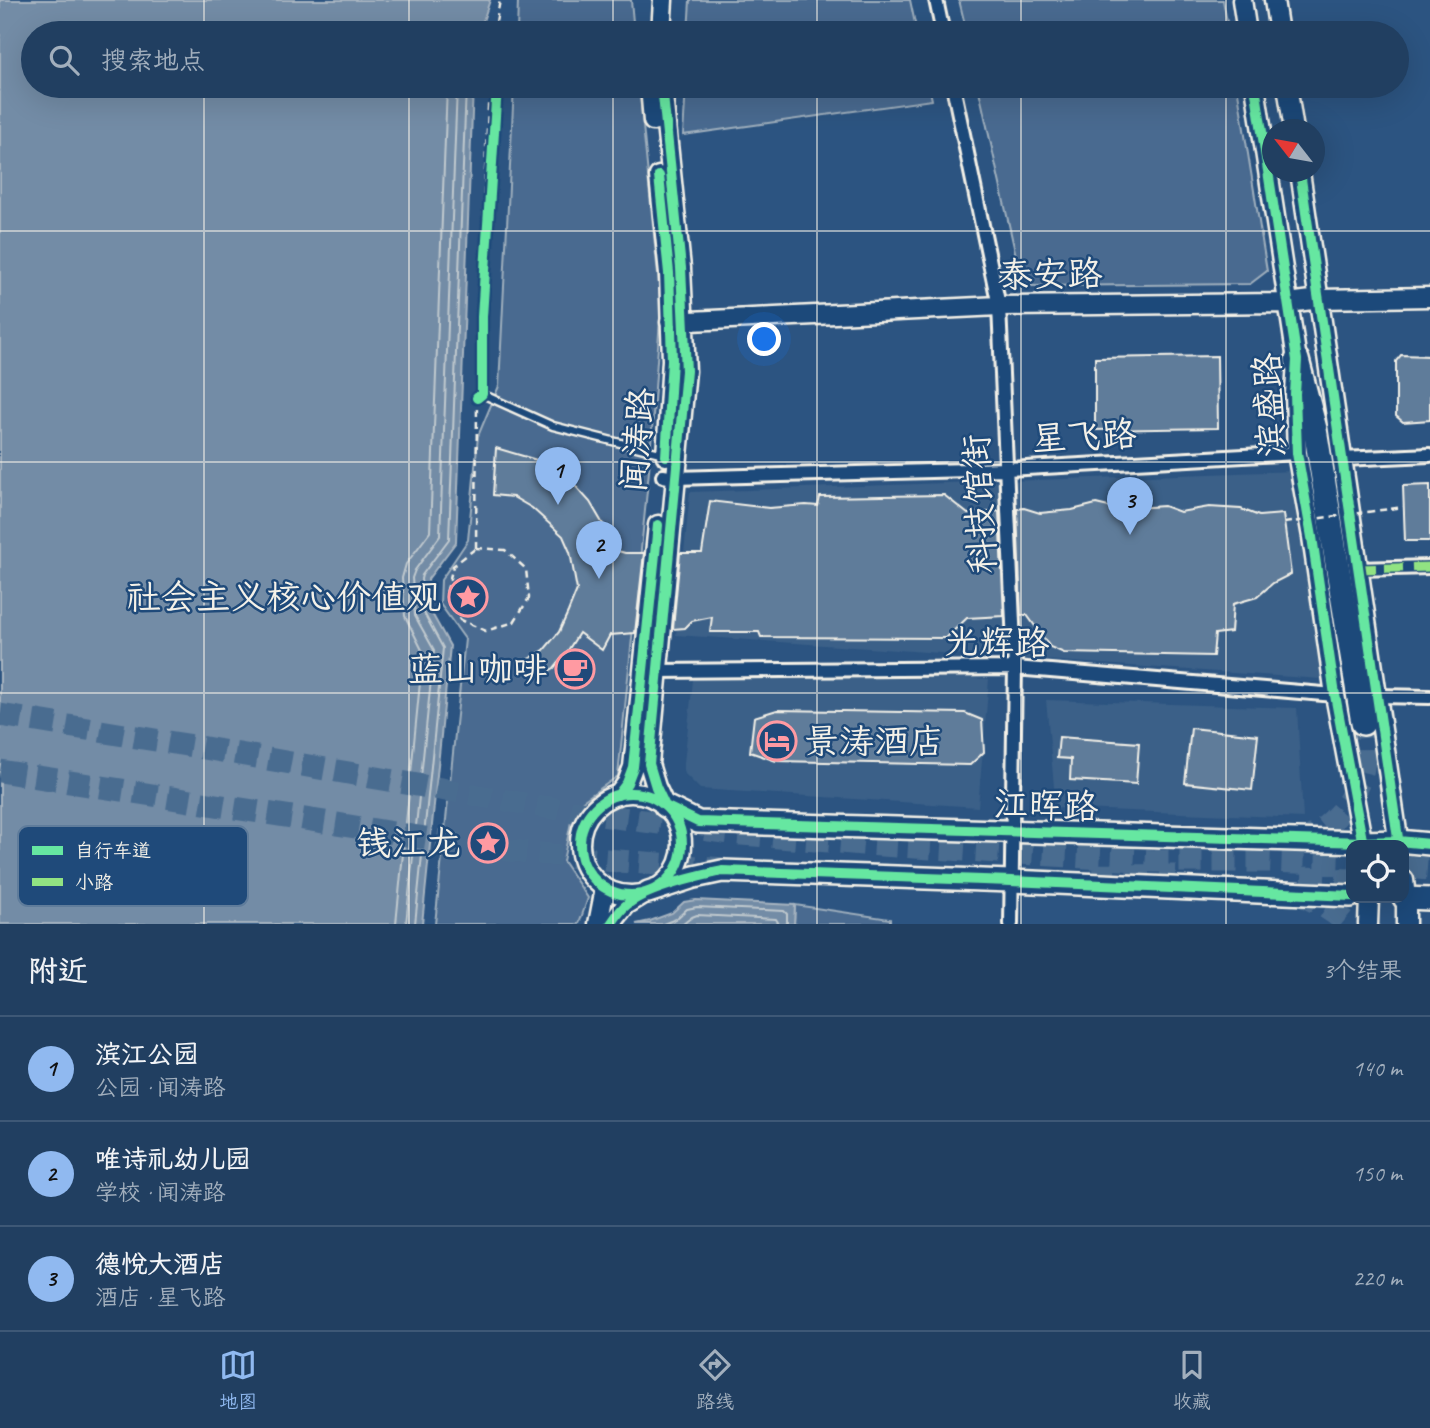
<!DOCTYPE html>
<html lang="zh">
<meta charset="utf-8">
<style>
:root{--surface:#213f61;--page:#294667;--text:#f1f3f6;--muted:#a2afbd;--line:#3e5876;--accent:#90b9f0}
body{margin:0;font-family:Caveat,"LXGW WenKai TC",sans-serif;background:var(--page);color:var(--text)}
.controls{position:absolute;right:21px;bottom:21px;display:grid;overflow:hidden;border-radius:14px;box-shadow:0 7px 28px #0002}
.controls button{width:63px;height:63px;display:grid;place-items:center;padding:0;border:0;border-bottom:2px solid var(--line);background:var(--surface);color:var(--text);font:35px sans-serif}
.compass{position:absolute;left:1262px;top:119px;width:63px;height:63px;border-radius:50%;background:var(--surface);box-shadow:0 7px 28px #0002;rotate:301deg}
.you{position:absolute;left:765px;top:340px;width:24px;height:24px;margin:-18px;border:5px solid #fff;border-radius:50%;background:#1a73e8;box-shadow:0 0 0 10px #1a73e833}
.badge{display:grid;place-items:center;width:46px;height:46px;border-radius:50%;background:var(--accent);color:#111;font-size:23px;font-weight:700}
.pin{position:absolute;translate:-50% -58px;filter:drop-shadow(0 2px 4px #0008)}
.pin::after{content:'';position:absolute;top:37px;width:24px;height:21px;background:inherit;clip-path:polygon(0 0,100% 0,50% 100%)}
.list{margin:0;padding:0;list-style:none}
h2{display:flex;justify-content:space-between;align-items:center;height:91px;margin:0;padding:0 28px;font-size:30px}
h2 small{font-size:23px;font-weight:400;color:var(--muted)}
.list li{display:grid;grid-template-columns:46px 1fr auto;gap:21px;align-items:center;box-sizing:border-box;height:105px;padding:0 28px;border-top:2px solid var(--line)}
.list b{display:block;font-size:26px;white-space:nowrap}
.list p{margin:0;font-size:23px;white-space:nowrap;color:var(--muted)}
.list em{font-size:23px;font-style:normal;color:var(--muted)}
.icon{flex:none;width:38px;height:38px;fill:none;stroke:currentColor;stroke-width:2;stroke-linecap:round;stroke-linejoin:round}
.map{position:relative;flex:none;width:1430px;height:924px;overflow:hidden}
.search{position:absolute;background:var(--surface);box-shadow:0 7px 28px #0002;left:21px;right:21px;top:21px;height:77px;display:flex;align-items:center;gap:18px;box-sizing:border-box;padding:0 24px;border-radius:38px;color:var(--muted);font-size:26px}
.sheet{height:406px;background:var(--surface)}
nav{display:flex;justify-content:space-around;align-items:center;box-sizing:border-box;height:98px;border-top:2px solid var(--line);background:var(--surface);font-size:19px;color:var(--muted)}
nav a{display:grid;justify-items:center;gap:4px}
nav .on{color:var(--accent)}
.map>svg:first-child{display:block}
.built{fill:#3b6088}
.green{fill:#496b90;stroke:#9eaebc;stroke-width:2}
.water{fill:#738ca6;stroke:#a7b4c0;stroke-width:2}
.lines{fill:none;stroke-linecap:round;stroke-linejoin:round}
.shore{stroke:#c0c9ce;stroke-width:2}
.building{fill:#5e7b9a;stroke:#f4f1e8;stroke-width:2}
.highway-tunnel{stroke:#4a6c90;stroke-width:23;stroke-dasharray:23 11;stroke-linecap:butt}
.lane-casing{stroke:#f4f1e8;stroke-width:11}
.street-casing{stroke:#f4f1e8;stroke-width:18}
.secondary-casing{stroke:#f4f1e8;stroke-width:23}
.primary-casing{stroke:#f4f1e8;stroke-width:26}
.highway-casing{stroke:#f4f1e8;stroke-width:28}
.path{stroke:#f4f1e8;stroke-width:2.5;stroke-dasharray:7 5;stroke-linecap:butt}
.lane{stroke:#1f4a7a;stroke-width:6}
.street{stroke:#1f4a7a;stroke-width:12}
.secondary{stroke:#1f4a7a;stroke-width:18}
.primary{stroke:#1f4a7a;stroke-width:21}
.highway{stroke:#1f4a7a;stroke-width:23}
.path-bridge{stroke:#f4f1e8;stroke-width:2.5;stroke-dasharray:7 5;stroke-linecap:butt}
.quiet{stroke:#91e382;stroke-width:9;stroke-dasharray:18 9;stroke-linecap:butt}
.cycleway-casing{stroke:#1f4a7a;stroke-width:15}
.cycleway{stroke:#66e7a1;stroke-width:10}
.grid{fill:none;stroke:#f4f1e8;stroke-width:2;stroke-opacity:0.55}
.labels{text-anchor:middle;stroke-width:5;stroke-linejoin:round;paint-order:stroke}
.street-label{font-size:35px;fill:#f4f1e8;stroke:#1f4a7a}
.poi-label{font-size:35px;fill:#f4f1e8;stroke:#1f4a7a;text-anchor:end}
.key{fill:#1f4a7a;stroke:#5f7c9b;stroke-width:2}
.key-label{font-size:19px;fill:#f4f1e8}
</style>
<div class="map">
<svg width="1430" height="924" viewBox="0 0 1430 924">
<rect width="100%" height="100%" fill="#2c5481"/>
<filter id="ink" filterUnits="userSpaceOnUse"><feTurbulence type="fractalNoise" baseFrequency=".0143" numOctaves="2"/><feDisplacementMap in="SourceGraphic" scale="14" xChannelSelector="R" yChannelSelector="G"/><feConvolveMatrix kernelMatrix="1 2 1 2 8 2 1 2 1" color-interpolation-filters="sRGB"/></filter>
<g filter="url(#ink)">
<path class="built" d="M1296,471L1322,679L676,635L690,492Z
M695,662L989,679L978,807L700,789L683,772Z
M1046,700L1297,708L1303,818L1056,808Z"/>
<path class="green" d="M518,0H631L634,33H517Z
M690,0H910L917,33H688Z
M959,0H1223L1229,33H967Z
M514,86H639L661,305L649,471L618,776L574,807L563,861L588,898L579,924H435L465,639L440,604L441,580L468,540L478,436L499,386Z
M686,86H929L932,100L683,135Z
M978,86H1237L1267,271L1250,284L1031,286L1018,265Z
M795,905L890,919V924H794Z"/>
<path class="water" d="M0,0H490L479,33H33V86H473L456,542L428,579L430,610L450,646L422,924H0Z
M696,900L795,905L794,924H636L650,921L672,913L684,902Z"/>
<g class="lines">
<path class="shore" d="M396,924L423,652L405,616L402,578L406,564L430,532L447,86
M406,924L434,650L415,616L412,578L415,570L440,536L457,86
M415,924L443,648L424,613L421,579L422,575L449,539L466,86
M663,924L676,919L687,909L697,907L784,911L787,914V924
M683,924L692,917L697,915L776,919L779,924"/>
</g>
<path class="building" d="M1401,355L1430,356V420L1403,422L1396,416V361Z
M1217,356L1218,428L1095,430V358Z
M496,448L547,463L571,481L590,502L604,526L611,549L625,553H644L635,633L610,635L602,650L579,633L567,652L554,668L540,676L527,660L544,650L559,632L568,612L577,590L570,552L563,536L532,508L513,497L493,495Z
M1430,485V541H1405L1403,486Z
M944,495L968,514L999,511L1004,616L967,618L946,638L761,637L759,632H710L712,617L692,621L685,628L673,629L680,553H702L710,501L769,508L806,505L818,506L820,497Z
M1096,504L1125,511L1135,508L1164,506L1180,512L1209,507L1241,509L1259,516L1283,514L1291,574L1273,583L1257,597L1233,604L1231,632L1215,634L1213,656L1064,653L1050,647L1027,615H1021L1017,509L1024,508L1040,513L1072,510Z
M777,710L965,713L982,720L984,752L970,765L776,761L750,752L754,717Z
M1191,728L1258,735L1252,790L1185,783Z
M1059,737L1139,743L1136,784L1070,780L1071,759L1057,758Z"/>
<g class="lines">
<path class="highway-tunnel" d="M0,715L199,747L544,807L730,833L864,844L1154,861H1267L1351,864
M0,771L495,849L605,860L725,869
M1295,844C1327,833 1356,801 1363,768C1366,753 1364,738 1363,723
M1404,867L1430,869
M1092,875L1176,876
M1302,878L1351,880
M1295,893C1315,900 1332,910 1348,924"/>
<g class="lane-casing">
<path id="lane" d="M482,394L553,426L664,454"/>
</g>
<g class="street-casing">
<path id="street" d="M936,0L943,33
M953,86L999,306L1015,668L1011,924
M1342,459L1430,455
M663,476L675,478L1006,469L1297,453
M1358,569L1430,567
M656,671L1015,668L1335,695
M1377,696L1430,697"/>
</g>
<g class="secondary-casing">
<path id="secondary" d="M1242,0L1247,33
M1274,0L1279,33
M661,33L663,0
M650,86L653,121
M662,86L681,268L686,371L649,764L656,787L665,806
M1255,86L1297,360L1295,394L1297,453L1312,537L1335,695L1363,845
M1287,86L1294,130
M1300,172L1399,845
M659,176L669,273L672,360L666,456
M670,322L999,306L1288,303L1320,299L1430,297
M580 844a51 51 0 1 1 102 0a51 51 0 1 1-102 0Z
M618,795L627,783L633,767L658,525
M1404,880L1406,898V924
M598,924L605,888
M611,924L626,905L644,894
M1368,924L1369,898"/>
</g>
<g class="primary-casing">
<path id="primary" d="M665,806L698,822L1363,842L1398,841L1430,844
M648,892L694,877L722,871L1011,881L1351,896
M1404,898L1430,899"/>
</g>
<g class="highway-casing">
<path id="highway" d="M1297,360L1315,429L1363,723"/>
</g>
<path class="path" d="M494,33L500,0
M477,387V338L489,86
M476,548L477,400
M476,548L505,550L526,569L529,598L514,622L486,631L460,620L446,594L453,566Z"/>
<use href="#lane" class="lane"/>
<use href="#street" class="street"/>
<use href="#secondary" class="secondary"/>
<use href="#primary" class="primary"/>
<use href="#highway" class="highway"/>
<path class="path-bridge" d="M1284,523L1404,507"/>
<path class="quiet" d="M1358,569L1430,567"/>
<g class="cycleway-casing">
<path id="cycleway" d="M662,86L681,268L686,371L649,764L656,787L665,806L698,822L1363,842L1398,841L1430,844
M1255,86L1297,360L1295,394L1297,453L1312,537L1335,695L1363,845
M1300,172L1399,845
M659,176L669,273L672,360L666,456
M477,398L482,394V317L497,86
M580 844a51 51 0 1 1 102 0a51 51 0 1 1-102 0Z
M618,795L627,783L633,767L658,525
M611,924C615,918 619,912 624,907C644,888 696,877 722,871L1011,881L1351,896"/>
</g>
<use href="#cycleway" class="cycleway"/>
</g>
</g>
<path class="grid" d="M204,0V33M409,0V33M613,0V33M817,0V33M1021,0V33M1226,0V33M204,86V924M409,86V924M613,86V924M817,86V924M1021,86V924M1226,86V924M0,231H1430M0,462H1430M0,693H1430"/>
<defs>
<g id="sight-ring" transform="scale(2.0125)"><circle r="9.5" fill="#1f4a7a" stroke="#ff9aa2" stroke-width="1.5"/><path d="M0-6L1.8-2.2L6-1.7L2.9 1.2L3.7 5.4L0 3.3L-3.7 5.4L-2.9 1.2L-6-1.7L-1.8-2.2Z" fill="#ff9aa2"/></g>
<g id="cafe-ring" transform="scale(2.0125)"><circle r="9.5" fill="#1f4a7a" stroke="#ff9aa2" stroke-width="1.5"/><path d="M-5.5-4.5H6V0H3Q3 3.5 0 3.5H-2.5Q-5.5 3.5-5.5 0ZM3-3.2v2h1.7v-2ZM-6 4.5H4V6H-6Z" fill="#ff9aa2"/></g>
<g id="hotel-ring" transform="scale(2.0125)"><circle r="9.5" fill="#1f4a7a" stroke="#ff9aa2" stroke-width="1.5"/><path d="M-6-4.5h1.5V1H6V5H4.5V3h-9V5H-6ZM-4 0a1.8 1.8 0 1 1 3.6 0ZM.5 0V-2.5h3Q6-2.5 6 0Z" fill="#ff9aa2"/></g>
</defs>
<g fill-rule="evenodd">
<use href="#sight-ring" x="468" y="597"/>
<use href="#cafe-ring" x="575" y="669"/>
<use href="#hotel-ring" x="777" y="741"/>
<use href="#sight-ring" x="488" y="843"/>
</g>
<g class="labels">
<g class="street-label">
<text transform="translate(1050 274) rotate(-1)" y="12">泰安路</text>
<text transform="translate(1269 405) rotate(-93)" y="12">滨盛路</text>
<text transform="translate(1084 436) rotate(-3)" y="12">星飞路</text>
<text transform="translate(637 440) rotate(-85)" y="12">闻涛路</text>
<text transform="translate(979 504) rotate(-93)" y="12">科技馆街</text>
<text transform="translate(997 642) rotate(1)" y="12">光辉路</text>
<text transform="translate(1046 805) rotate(2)" y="12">江晖路</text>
</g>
<g class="poi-label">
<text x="441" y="609">社会主义核心价值观</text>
<text x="548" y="681">蓝山咖啡</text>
<text x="804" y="753" text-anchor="start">景涛酒店</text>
<text x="461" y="855">钱江龙</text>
</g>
</g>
<rect x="18" y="826" width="230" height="80" rx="10" class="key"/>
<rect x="32" y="846" width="31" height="9" fill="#66e7a1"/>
<rect x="32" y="878" width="31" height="8" fill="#91e382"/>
<g class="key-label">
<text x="75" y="857">自行车道</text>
<text x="75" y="889">小路</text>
</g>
</svg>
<div class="controls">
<button><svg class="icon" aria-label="locate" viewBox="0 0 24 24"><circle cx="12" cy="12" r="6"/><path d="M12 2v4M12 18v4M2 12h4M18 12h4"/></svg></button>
</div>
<svg class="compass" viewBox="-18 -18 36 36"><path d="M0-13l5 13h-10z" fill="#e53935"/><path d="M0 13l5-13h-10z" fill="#a2afbd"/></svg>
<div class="you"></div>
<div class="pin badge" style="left:558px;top:505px">1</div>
<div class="pin badge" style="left:599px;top:579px">2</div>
<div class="pin badge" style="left:1130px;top:535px">3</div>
<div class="search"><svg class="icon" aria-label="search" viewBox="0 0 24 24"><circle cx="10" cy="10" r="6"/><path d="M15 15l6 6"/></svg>搜索地点</div>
</div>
<section class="sheet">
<h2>附近<small>3个结果</small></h2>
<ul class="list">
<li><span class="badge">1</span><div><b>滨江公园</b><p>公园 · 闻涛路</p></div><em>140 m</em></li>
<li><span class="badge">2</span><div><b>唯诗礼幼儿园</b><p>学校 · 闻涛路</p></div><em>150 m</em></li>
<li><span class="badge">3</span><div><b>德悦大酒店</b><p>酒店 · 星飞路</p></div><em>220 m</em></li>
</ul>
</section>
<nav>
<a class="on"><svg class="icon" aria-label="map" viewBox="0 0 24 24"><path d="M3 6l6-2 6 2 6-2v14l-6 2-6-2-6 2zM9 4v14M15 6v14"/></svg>地图</a>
<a><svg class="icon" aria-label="directions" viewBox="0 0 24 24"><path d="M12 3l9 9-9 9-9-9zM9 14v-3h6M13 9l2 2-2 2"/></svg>路线</a>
<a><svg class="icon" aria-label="saved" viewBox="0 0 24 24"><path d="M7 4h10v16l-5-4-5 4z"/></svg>收藏</a>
</nav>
